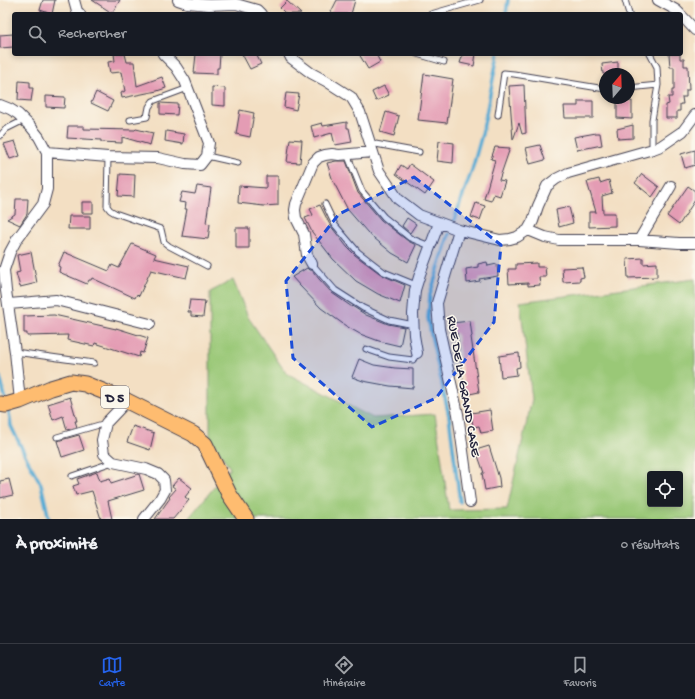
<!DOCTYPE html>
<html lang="fr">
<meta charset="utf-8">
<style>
:root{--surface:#171b24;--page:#242831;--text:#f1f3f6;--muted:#9ea1a6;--line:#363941;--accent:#2563eb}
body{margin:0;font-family:"Gochi Hand",sans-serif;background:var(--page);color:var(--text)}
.controls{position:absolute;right:12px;bottom:12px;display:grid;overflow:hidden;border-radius:4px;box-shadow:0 2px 6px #0003}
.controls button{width:36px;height:36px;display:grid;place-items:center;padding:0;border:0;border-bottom:1px solid var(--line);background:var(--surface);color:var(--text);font:20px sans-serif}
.compass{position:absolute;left:599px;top:68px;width:36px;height:36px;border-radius:50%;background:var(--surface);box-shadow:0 2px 6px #0003;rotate:19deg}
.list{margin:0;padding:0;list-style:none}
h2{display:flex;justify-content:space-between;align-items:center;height:52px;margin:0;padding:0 16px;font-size:17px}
h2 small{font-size:13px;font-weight:400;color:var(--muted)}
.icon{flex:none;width:22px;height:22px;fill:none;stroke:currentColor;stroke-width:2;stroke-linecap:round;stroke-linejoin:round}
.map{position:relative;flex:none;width:695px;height:519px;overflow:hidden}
.search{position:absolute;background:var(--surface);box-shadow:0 2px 6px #0003;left:12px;right:12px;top:12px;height:44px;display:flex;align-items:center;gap:10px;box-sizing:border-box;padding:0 14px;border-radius:4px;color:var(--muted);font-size:15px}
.sheet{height:124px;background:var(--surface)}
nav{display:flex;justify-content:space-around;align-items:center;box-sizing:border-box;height:56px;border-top:1px solid var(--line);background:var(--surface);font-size:11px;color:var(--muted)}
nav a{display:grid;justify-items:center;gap:2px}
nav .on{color:var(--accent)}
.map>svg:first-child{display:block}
.green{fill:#9ac877;stroke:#5e7559;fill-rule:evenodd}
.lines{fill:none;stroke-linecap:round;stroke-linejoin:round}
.stream{stroke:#58acd4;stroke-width:3.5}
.building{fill:#e49cb4}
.lane-casing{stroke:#413e4f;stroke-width:7}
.street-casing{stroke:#413e4f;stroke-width:12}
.primary-casing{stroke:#413e4f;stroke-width:17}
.lane{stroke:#fff;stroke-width:5}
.street{stroke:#fff;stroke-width:10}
.primary{stroke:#febc70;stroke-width:15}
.marked{fill:#1d4ed8;fill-opacity:0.2;stroke:#1d4ed8;stroke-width:3;stroke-dasharray:8 5;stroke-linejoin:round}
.labels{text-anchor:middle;stroke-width:3;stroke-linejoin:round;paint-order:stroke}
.shield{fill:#fbf7ec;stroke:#636270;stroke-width:1}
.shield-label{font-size:13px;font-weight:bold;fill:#22223b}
.street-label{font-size:14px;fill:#22223b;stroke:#fbf7ec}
</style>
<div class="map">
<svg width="695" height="519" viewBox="0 0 695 519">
<rect width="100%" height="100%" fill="#fbf7ec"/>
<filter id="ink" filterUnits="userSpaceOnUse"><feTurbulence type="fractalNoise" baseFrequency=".025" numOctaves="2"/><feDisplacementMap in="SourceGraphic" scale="8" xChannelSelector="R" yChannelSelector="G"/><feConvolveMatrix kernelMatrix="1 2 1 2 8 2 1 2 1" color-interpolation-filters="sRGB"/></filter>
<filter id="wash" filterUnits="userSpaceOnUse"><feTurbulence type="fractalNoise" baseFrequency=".012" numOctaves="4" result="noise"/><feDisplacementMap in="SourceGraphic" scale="16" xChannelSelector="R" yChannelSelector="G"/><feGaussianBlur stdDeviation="0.9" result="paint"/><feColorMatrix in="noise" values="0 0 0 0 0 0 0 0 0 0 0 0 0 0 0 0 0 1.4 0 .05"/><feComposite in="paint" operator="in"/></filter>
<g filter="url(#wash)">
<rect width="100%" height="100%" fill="#f3dfc3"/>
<path class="green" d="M695,279V519H188L230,468L210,438V292L233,280L248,317L286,373L373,418L435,414L449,510L507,509L532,399L520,302ZM650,474H680V504H650Z"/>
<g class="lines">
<path class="stream" d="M506,14L508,0
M454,220L472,170L482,134L498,54
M449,234L430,295L428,318L432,339L449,416L460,502
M0,377L5,397
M9,412L11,426L27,459L41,484L49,519"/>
</g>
<g id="blocks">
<path class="building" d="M43,0H55L52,14L40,10Z
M92,0H120L112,13Z
M337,0H355L351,14H330Z
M287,1L301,14H286L280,8Z
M13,34L14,47L0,48V35Z
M114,54H125L127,62H134L137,86L162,77L166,88L157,91L122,98L121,93L125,91L121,72L110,73L108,62L115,61Z
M196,54H220L219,68H217V74L194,73Z
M242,54H256L261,64L250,69Z
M359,54H376L380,62L368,69Z
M463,54H476L474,66L460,63Z
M669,54H680V59H684V66H688L689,90H686V97H682L683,104H680V111H677V118H666V105L669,104L668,97H672V90H674V67H670Z
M618,62V74H603L602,64Z
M424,74L453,79L447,123L418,120Z
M19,81L30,82V88H33L31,101L18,100Z
M524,85L526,133L522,134L519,123L513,140L509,86Z
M384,86L389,95L376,101L372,92Z
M212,87L225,88V106L212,105Z
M96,92L113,101L108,111L91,103Z
M286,93L299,94L296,110L284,107Z
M46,96L65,97L64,108L46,107Z
M578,101H593V118H565L564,106H578Z
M632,101V119L617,118V102Z
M160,103L178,104L177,115L160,114Z
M240,110L254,113L250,137L236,134Z
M386,112L399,116L394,136L380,132Z
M347,122V128H349L352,142L335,145L332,133L314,138L311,126L322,123L323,126Z
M633,125V138L618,139L617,129Z
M68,126H84V129L135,130L136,129L153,133L150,145L122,137V143L101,142V140L67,138Z
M166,131L184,134L183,144L165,141Z
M596,133H600L602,145L577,150L574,137Z
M290,139L302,140L300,163L287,162Z
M15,141L20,156L10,159L4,144Z
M439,141L454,143L453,163L437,161Z
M540,145L545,160L530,164L526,148Z
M495,147L510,148L499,180L505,181L500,196L494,194L491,201L484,199L495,160L491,159Z
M695,150V165L685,168L681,154Z
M336,161H346L358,193L381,220L408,241L416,245L408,262L392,253L368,233L348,210L333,181L327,163Z
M410,164L434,182L425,195L396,174L401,165L407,169Z
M120,174L135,175L134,197L118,196Z
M642,174L659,187L652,197L635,183Z
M266,176H278V205L264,206L238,203L239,186L266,188Z
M599,179L600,183L609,180L612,193L602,196L603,213H615V226L589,227V212H596L587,182Z
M197,186L211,188L206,223L210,224L208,239L182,236L187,209H185L186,203L179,202L182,192L195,194Z
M688,186L695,191V200L679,225L667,216Z
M16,199H28L27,214L20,225L7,219L15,214Z
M82,202H93V213H82Z
M476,203L485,206L480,220L471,217Z
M320,205L330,225L347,247L355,255L382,275L405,285L400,303L378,294L356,281L333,259L312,232L305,218L313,215L310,209Z
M569,207L573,223L559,227L556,210Z
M69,216H90V229H68Z
M407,218L416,224L410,233L402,226Z
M236,228H249V248H236Z
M132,244L156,254L154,258L189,266L186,278L151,270L139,296L137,294L135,298L92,278L91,280H89L87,284L59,272L60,267L58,266L64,252L109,271L112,265L119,268Z
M31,252L37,283L20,287L16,273L20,272L17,255Z
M643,258V264L657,263V277L628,278L627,259Z
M487,262L488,266L497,264L498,276L479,279L480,281L467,283L466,269L478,267V264Z
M537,263V267H545L546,277H539L540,285L528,286V283L509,284L508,269H516V264Z
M582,267L584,277L580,278V281L563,282L562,268Z
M307,268L309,270H312L319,279L332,293L352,307V306L366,315L388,324L404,327L400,346L379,341L360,334L346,326L321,308L300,286L292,277Z
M190,300L205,301L203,317L191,316V312H188Z
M54,315L116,329V328L148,338L143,353L140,352L139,357L95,343L94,346L67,340L68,335L27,336V333H24V316Z
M470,321L472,336L471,337L479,392L465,395L457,333L453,334L452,323Z
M519,353L520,367L516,368L517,375L501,377L499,356Z
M359,359L374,365L395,368L413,369V388L390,386L363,381L352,377Z
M70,397L77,421H75L77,427L67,430L63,416L53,420L48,404Z
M490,410L493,431L481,433L479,426L473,427L471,413Z
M133,426L154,433L150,450L127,442Z
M79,435L84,450L62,457L57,441Z
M489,446L499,478L500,487L485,490L482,473H484L476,450Z
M97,472L100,481L110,478L111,483L139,474L144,490L108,501L112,519H101L92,491L76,495L73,486L79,484L77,479Z
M179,478L192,488L185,497L189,500L173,519H155L170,498L169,497L176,489L172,486Z
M9,479L13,495L0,498V481Z"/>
</g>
</g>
<g filter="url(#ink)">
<use href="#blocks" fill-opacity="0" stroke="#413e4f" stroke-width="1"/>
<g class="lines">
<g class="lane-casing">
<path id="lane" d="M625,0L629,14
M431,14L480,0
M417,54L444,62
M650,54L657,67L658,85L652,120V144L653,149
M629,88L658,85
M498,115L504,73L514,74L605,89
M130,120L147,117L149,107L153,101L188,88
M0,136L6,129L24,120
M370,143L419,152
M347,154L362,191L384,217L410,238L430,246
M207,156L238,163
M108,157L107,206L110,210L115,213L161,229L164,242L169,246L207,266
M325,204L335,225L358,252L384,272L416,285
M312,264L335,290L363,308L389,320L414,325
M366,349L389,357L413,360L417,353
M15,352L94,363
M57,437L106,423
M72,476L113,462"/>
</g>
<g class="street-casing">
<path id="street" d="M74,0L77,11L80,14
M178,0L187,3L209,5L236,4L257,10L261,14
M658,0L676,10L680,14
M681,15L695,30
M289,54L291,58L311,73L326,81L351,97L360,112L379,171L398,199L419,215L459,230L500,240L510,239L517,237L528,230L533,221L538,206L547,186L556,179L568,173L653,149L661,146L683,131L695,115
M0,105L10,109L18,114L31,127L39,137L47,152V189L43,204L17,239L10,252L4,270L6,291L15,352L20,401
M47,152L108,157L158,158L185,164L200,165L207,156L209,143L185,81L176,67L163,54
M459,230L437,303L439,329L458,414L470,502
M528,230L545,237L559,240H639L679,243H695
M639,240L671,186
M312,264L307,255L304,234L296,218L295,210L296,204L313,163L319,157L325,155L332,154L339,155L373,152
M9,304L56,300L150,324
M417,353L414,335L413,314L415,290L420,274L439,223
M127,401L106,423L102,440L104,454L113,462L146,469L158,474L164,480L165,490L160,499L144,519"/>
</g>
<g class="primary-casing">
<path id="primary" d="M0,404L6,405L20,401L51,388L71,382L85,384L127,401L193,434L205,444L229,494L246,519"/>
</g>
<use href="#lane" class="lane"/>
<use href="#street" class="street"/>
<use href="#primary" class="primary"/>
</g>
</g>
<path class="marked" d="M414,177L501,245L494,322L436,398L372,427L293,358L286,281L339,214Z"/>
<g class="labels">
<rect class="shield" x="101" y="386" width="28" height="22" rx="3"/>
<g class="shield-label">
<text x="115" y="402">D 5</text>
</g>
<g class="street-label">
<text transform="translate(465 386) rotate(80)" y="5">RUE DE LA GRAND CASE</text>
</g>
</g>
</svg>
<div class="controls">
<button><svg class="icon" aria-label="locate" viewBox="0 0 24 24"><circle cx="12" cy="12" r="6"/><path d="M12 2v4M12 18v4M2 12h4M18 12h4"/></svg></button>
</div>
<svg class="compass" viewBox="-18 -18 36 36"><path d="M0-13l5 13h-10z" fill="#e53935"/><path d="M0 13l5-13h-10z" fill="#9ea1a6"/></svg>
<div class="search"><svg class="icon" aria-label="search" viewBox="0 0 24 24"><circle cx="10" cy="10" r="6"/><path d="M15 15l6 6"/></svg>Rechercher</div>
</div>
<section class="sheet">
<h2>À proximité<small>0 résultats</small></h2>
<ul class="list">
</ul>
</section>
<nav>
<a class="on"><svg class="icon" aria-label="map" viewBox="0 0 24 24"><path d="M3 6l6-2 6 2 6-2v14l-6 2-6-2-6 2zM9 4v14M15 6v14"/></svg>Carte</a>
<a><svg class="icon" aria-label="directions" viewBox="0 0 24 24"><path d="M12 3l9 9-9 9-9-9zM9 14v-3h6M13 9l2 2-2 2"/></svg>Itinéraire</a>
<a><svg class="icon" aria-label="saved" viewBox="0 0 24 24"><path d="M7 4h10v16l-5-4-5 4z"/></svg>Favoris</a>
</nav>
